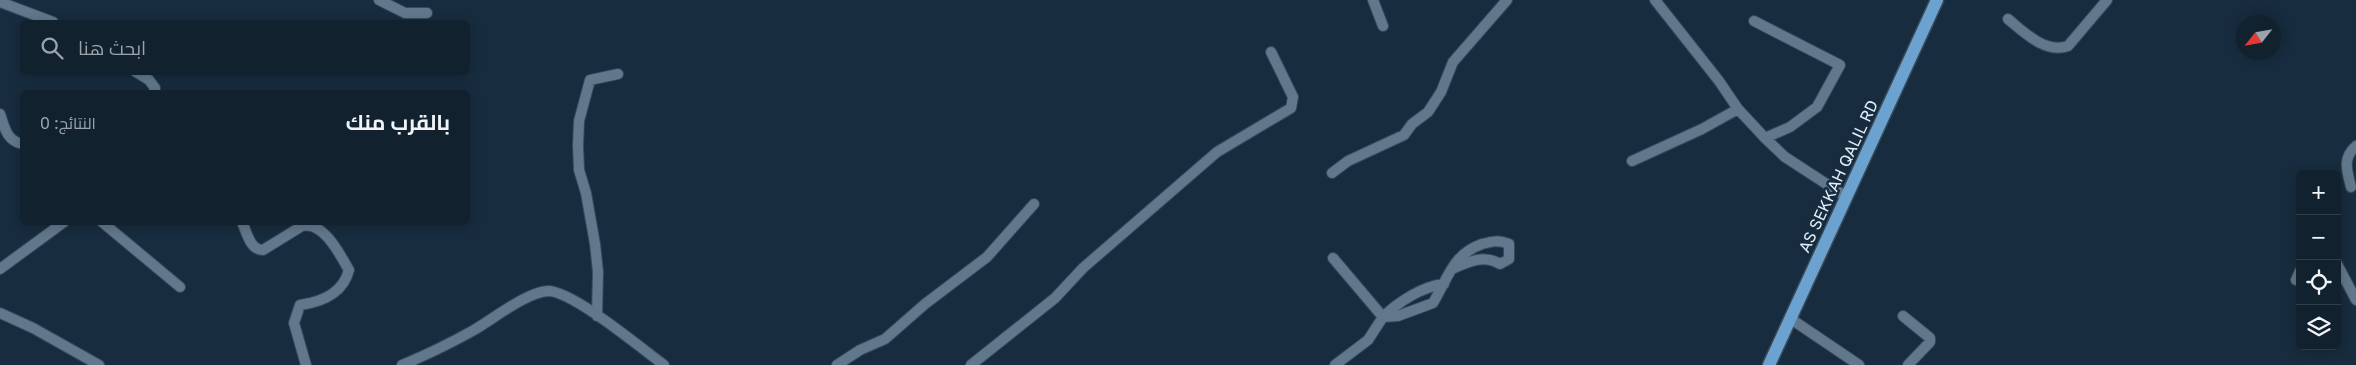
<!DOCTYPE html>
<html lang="ar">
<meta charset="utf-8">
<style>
:root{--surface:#11212e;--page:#1a2936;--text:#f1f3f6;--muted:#9ca3aa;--line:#303e4a}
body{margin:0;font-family:"Golos Text",Cairo,sans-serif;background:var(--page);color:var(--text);direction:rtl}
.controls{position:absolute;right:15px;bottom:15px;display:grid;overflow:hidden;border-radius:8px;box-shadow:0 2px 12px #0003}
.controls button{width:45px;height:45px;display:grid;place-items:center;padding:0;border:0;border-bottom:1px solid var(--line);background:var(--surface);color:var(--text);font:25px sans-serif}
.compass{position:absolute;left:2236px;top:15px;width:45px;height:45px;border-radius:50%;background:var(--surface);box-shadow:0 2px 12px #0003;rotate:239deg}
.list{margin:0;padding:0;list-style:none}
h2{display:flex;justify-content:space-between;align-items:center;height:65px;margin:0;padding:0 20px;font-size:21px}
h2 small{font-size:16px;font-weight:400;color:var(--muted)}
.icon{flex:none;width:28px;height:28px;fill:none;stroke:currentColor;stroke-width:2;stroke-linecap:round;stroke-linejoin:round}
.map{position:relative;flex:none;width:2356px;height:365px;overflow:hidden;direction:ltr}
.search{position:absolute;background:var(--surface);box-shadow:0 2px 12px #0003;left:20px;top:20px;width:450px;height:55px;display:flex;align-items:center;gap:12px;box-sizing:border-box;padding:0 18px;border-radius:8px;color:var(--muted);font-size:19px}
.panel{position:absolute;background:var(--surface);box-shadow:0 2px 12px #0003;left:20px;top:90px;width:450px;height:135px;border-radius:8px;direction:rtl}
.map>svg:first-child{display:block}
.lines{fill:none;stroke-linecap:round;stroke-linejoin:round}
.minor-casing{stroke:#384957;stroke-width:12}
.major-casing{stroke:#384957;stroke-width:15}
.minor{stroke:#61788c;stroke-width:10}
.major{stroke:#6ba2d0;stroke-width:12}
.labels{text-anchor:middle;stroke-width:5;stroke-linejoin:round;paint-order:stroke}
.street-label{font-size:16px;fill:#e1effa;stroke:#172c3e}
</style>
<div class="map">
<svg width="2356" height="365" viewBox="0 0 2356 365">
<rect width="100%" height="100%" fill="#172c3e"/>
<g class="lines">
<g class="minor-casing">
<path id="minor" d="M379,0L405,13H427
M1373,0L1383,26
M1655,0L1719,81L1738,109L1765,138L1785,157L1845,196
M0,2L53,22
M2008,19C2024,32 2045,54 2068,46L2107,0
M1754,21L1840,65L1817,107L1790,127L1765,138
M136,72L149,80L155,88L154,92
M0,114C5,128 6,140 22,144
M1632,161L1702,129L1738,109
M1332,173L1348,161L1404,135L1412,124L1428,112L1441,92L1453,62L1507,0
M2351,187C2347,171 2342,158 2356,146
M102,222L180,287
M242,222C247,233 250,250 263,250L302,226C324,221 340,255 349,270C343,293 322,302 300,305L294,323L306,365
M1333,258L1383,317C1398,302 1423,286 1444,284
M2337,264L2356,300
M0,269L64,222
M2296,280L2300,271
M0,313L33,328L99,365
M597,316L598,272L595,244L586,193L579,170L578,146L579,121L590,80L618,74
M1903,316L1930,338V342L1908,365
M1791,319L1859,365
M402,365C426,355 451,343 474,330C493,319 527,292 548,291C573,291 642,349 664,365
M837,365L860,350L885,339L925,304L987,257L1034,204
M971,365L1055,298L1083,268L1217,152L1291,108L1293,97L1271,52
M1335,365L1368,340L1383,317L1398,316L1433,303C1448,278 1453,254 1482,244C1493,241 1498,240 1509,244V259L1500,264C1483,254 1468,262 1452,269"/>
</g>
<g class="major-casing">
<path id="major" d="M1769,365L1937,0"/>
</g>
<use href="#minor" class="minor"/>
<use href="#major" class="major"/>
</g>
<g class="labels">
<g class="street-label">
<text transform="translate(1838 176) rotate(-65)" y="6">AS SEKKAH QALIL RD</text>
</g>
</g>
</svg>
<div class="controls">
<button>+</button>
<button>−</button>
<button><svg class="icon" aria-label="locate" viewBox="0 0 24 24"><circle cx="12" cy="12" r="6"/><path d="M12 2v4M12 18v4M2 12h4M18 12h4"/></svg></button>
<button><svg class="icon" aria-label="layers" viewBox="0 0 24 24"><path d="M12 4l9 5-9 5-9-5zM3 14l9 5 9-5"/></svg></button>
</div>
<svg class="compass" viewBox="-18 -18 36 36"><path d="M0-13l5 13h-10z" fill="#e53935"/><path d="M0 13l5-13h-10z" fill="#9ca3aa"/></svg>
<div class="search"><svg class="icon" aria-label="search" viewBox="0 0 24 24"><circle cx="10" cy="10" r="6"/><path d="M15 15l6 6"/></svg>ابحث هنا</div>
<section class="panel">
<h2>بالقرب منك<small>النتائج: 0</small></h2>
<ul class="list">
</ul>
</section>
</div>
